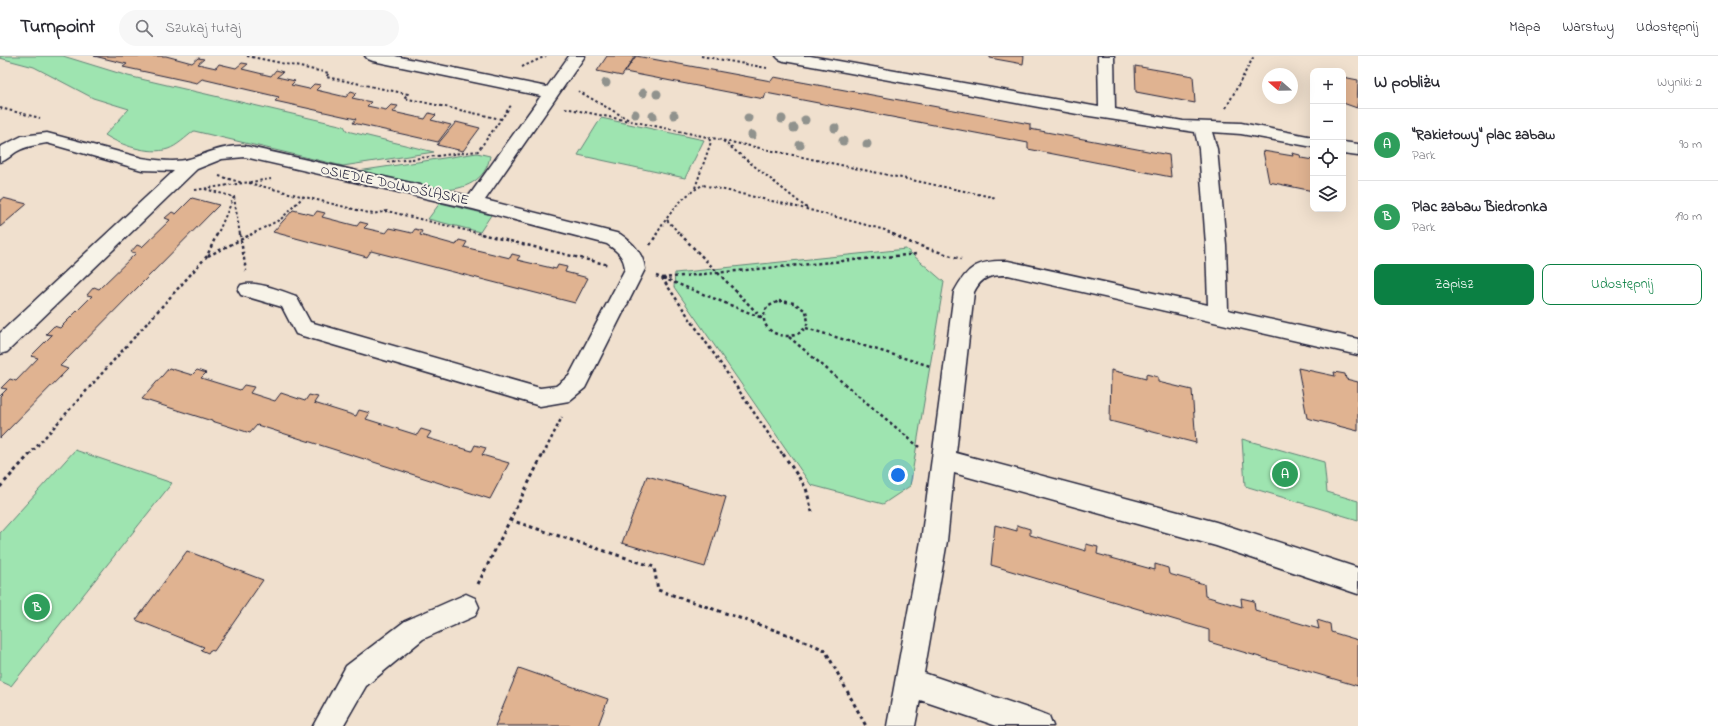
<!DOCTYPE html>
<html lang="pl">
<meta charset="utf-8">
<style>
:root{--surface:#fff;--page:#f7f7f7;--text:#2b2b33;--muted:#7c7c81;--line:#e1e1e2;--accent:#0b8043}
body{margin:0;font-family:"Indie Flower",sans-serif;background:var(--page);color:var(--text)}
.controls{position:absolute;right:12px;top:12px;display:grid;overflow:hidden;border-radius:8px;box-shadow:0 4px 16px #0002}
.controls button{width:36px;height:36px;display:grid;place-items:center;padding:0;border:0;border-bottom:1px solid var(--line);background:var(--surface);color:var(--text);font:20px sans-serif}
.compass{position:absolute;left:1262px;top:12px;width:36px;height:36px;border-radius:50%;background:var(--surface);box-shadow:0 4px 16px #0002;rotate:290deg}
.you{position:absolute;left:898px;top:419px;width:14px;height:14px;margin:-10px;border:3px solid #fff;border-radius:50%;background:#1a73e8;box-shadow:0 0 0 6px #1a73e833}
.badge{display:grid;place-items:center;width:26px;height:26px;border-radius:50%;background:var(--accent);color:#fff;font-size:13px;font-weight:700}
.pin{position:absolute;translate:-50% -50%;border:2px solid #fff;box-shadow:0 1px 4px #0006}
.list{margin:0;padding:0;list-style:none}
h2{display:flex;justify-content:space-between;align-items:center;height:52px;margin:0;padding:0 16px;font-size:17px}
h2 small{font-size:13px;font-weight:400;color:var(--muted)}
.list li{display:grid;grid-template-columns:26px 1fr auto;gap:12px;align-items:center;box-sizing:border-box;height:72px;padding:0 16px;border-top:1px solid var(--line)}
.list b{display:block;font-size:15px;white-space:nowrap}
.list p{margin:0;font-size:13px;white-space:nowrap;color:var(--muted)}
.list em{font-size:13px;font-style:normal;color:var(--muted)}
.actions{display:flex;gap:8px;padding:12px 16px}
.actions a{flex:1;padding:9px 0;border:1px solid var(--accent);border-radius:8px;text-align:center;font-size:14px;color:var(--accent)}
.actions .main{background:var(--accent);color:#fff}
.icon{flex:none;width:22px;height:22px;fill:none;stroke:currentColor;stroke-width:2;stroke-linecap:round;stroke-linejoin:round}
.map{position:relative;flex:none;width:1358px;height:670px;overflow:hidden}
header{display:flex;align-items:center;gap:24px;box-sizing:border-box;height:56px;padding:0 20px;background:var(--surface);border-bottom:1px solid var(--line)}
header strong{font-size:19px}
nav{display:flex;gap:22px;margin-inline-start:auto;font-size:14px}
.search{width:280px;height:36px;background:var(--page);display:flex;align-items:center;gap:10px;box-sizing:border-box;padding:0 14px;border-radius:22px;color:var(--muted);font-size:15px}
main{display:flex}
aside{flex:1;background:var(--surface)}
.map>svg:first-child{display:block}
.green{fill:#9ee4b0;stroke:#608376}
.building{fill:#e0b391;stroke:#22223b}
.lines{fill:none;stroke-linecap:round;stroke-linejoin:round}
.minor-casing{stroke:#22223b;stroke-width:3}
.path-far2{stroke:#22223b;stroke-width:2;stroke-dasharray:2.5 2.5;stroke-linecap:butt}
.path-far1{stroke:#22223b;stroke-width:2.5;stroke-dasharray:3 3;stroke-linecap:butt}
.path{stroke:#22223b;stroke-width:3;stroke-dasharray:3.5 3.5;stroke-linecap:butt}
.minor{fill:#f7f3e8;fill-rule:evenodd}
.tree{fill:#90928d}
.labels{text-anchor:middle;stroke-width:4;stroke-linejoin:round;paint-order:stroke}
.far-street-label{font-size:14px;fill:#22223b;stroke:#f7f3e8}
</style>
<header>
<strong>Turnpoint</strong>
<div class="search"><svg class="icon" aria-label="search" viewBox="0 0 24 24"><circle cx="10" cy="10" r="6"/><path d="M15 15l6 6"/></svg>Szukaj tutaj</div>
<nav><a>Mapa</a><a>Warstwy</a><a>Udostępnij</a></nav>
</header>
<main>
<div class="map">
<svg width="1358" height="670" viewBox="0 0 1358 670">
<rect width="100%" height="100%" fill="#f0e0ce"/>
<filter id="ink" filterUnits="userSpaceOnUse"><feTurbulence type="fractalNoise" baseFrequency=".025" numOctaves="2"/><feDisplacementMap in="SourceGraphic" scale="8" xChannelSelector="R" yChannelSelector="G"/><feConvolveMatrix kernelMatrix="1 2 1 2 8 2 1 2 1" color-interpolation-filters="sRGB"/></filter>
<g filter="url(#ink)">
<path class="green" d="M0,0H63L128,20L344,70L347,75L434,96L343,110L194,75C186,81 177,90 168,93C149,99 120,89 105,79L129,53L93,42L34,11L0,2Z
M601,62L704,84L685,122L578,99Z
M477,97L490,100C486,125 464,134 441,134L358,115Z
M440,147L491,159L480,176L428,163Z
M906,193L944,226L910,430L883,448L811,429L674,231L675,217Z
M1242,383L1324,406L1327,436L1358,445V464L1245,430Z
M75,394L172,427L11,630L0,625V477Z"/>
<path class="building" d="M94,0H166L192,7L198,2L204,3L198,8L216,12L219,8L236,12L242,7L248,8L242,13L271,20L276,14L283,16L277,21L295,25L291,29L309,33L314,28L321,29L316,34L346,41L351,35L357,37L352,42L371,46L367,50L386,54L391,49L398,50L393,56L425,63L429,57L436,59L431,64L451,69L438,86L353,67L356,63L275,45L279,41L202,23L197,27L123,11L127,8Z
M607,0H635L622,20L597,15Z
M636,0L771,25L774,21L1030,68V73L1169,99L1171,121L1028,93V87L766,37L764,43L625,16Z
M990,0H1024L1023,8L990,2Z
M1135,10L1193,20L1195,47L1136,36Z
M1343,21L1358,24L1357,52L1343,47Z
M456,66L480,72L463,95L437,89Z
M1263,95L1293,100L1292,97L1300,99L1301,102L1313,104V135L1269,126Z
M3,142L27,148L0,171V144Z
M192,142L219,149L60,310L68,313L0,382V340L7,333L1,332L10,323L16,325L38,302L31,300L52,279L46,278L54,270L60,272L92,240L87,239L94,231L99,233L136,197L131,196L137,189L142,191L170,164L165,162L172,156L176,158Z
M293,154L314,159L317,155L325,157L322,161L357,170L360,166L368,168L364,172L386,177L390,172L412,177L415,173L422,175L420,179L456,189L459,184L467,186L464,191L510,202L512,198L520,200L517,204L556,213L558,209L567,211L565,216L588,222L575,247L371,195L367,201L273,176Z
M169,312L192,319L197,314L206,317L201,322L240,334L244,329L254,331L250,337L275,345L281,337L305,345L309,339L318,341L314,347L356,360L359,354L370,357L366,363L417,379L421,373L431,376L427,382L472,395L475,389L486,392L482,399L509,407L490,443L257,369L250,377L142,343Z
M1298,312L1335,320L1334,316L1345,318L1346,323L1358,326V375L1307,362Z
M1111,314L1146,323V318L1158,321V326L1192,334L1196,387L1110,365Z
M647,420L726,441L705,511L622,487Z
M995,469L1017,475V469L1030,473V479L1086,495V488L1098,491L1097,498L1155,514V508L1168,512L1169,518L1204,528L1205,540L1242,551L1241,542L1254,545L1255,554L1319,573L1317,564L1330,568L1331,576L1358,584V630L1209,586V574L991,509Z
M187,495L263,524L214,595L210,594L208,597L201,594L204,591L136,564Z
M519,612L608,643L598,670H495Z"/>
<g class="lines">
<g class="minor-casing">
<path id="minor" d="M365,0H395L547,31L569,0H585L485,144L620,178C633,187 643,197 645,213L585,332L569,345L540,350L296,278L282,251L241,239L238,234L241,229C255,224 282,235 296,240L310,266L540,332L556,330L569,320L625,213C624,200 617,195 607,188L473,153L245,101L222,103L197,113L7,296L0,298V277L174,115L142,114L47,87C36,89 26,90 16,96C10,100 7,104 0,106V91L22,80L47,77L142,102C156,104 176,107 189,103C208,97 224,89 245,90L469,140L541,40L373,5L368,3Z
M776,0H810L1099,51L1098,0H1114L1115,53L1183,65L1241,67L1313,81V91L1241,78L1212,76L1217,93L1226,189L1228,254L1358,283V299L1008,219C991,219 982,220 974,236L956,397L1216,466L1358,512V538L1216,490L954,417L947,485L924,617L1039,656L1049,660L1053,670H997L920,644L915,670H887L921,485L954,236C968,210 978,204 1008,205L1208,249L1206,189L1199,93L1195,76L1083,59L784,5L779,3Z
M1343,86L1358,88V100L1343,98Z
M466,538L475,542L479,551L475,560L423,583L366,630L343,670H313L346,610L405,565Z"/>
</g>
<path class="path-far2" d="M247,0L329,17L326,21L408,38L404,42L501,63
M701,0L767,12
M522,11L546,0
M578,35L631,65L997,142
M0,52L40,62
M565,52L629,65
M1226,52L1254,0
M723,85L808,153
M387,106L478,95L512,48
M219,120L243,127
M249,127L373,158L387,155L485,179
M695,132L711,86L708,81
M205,133L234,141L217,179
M195,134L271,123
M234,141L240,179
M667,164L681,179
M250,179L281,163L303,141
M656,179C669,158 681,140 703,129L806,153L885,174L895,179"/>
<path class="path-far1" d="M240,178L246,215
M481,178L609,209
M680,178L762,262
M893,178L911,187L961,203
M650,189L657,178
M208,200L252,178
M656,220L662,222L783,399
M662,222L917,198
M663,222L760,261
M779,245L794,247L806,255L808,266C807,268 805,272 803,274C792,286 762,279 764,260C764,257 766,254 767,251Z
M806,272L930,310
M789,281L919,391
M29,399L207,200L217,178
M543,399L562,361"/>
<path class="path" d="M783,398L806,432L812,456
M0,431L30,398
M510,464L654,511L658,534L792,580L825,594L866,670
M478,528L543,398"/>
<use href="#minor" class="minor"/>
</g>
<g class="tree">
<circle cx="606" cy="27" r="4.5"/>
<circle cx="643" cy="37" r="4.5"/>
<circle cx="657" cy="38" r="4.5"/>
<circle cx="635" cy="58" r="4.5"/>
<circle cx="674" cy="59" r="4.5"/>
<circle cx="653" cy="60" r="4.5"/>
<circle cx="748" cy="62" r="4.5"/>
<circle cx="782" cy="63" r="4.5"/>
<circle cx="805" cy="64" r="4.5"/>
<circle cx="794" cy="72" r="4.5"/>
<circle cx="835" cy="72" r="4.5"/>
<circle cx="752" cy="79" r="4.5"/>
<circle cx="843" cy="85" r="4.5"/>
<circle cx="867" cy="88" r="4.5"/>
<circle cx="800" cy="89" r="4.5"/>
</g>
</g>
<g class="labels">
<g class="far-street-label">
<text transform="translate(395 128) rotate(12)" y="5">OSIEDLE DOLNOŚLĄSKIE</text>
</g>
</g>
</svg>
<div class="controls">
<button>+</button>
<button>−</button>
<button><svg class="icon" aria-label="locate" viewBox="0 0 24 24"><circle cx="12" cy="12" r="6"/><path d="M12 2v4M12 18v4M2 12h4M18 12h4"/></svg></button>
<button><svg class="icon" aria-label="layers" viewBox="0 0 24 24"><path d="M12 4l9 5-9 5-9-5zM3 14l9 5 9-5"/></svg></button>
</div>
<svg class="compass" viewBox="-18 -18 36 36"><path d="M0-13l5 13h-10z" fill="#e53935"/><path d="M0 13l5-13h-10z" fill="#7c7c81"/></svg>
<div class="you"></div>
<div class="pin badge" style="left:1285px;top:418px;background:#2e9e5b">A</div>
<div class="pin badge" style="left:37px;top:551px;background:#2e9e5b">B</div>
</div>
<aside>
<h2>W pobliżu<small>Wyniki: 2</small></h2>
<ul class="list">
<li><span class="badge" style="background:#2e9e5b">A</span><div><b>&quot;Rakietowy&quot; plac zabaw</b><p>Park</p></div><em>90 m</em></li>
<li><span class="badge" style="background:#2e9e5b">B</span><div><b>Plac zabaw Biedronka</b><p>Park</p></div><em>190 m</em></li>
</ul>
<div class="actions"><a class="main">Zapisz</a><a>Udostępnij</a></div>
</aside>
</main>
